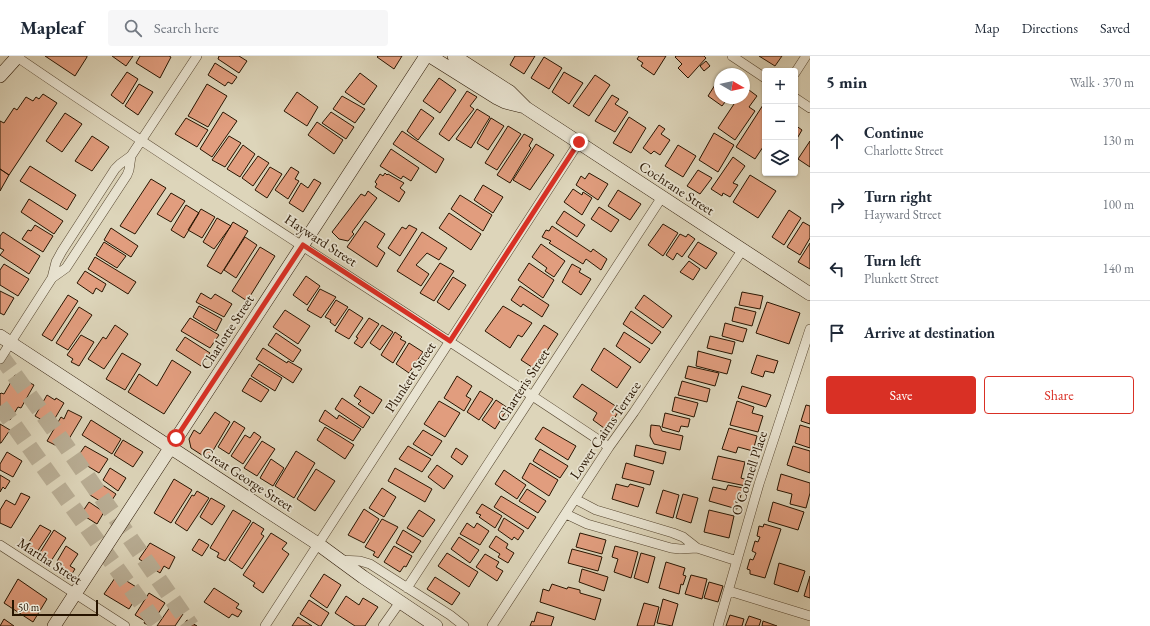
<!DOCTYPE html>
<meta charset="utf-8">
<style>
:root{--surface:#fff;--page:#f6f6f7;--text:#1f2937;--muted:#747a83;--line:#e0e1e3;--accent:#d93025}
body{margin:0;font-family:"EB Garamond",serif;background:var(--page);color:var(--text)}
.controls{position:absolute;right:12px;top:12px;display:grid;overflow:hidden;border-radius:4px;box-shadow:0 1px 3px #0004}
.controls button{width:36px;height:36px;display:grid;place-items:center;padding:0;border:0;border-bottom:1px solid var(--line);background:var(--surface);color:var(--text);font:20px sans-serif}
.compass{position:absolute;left:714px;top:12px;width:36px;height:36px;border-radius:50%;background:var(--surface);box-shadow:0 1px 3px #0004;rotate:99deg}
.scale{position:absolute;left:12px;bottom:10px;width:86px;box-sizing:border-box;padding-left:4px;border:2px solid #271400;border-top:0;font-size:11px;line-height:14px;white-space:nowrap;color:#271400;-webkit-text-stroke:3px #e9e4d2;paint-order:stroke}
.stop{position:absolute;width:12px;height:12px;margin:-9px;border:3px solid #d93025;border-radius:50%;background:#fff}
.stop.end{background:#d93025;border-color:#fff;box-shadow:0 1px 4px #0008}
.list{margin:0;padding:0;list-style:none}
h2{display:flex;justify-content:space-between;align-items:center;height:52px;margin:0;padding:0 16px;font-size:17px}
h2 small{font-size:13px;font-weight:400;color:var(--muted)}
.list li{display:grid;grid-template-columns:26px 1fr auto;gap:12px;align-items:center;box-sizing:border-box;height:64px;padding:0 16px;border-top:1px solid var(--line)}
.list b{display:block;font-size:15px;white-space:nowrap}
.list p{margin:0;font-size:13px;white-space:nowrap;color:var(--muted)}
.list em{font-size:13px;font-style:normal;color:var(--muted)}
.actions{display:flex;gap:8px;padding:12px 16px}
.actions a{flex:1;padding:9px 0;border:1px solid var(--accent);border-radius:4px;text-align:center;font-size:14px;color:var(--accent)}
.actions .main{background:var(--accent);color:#fff}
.icon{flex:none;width:22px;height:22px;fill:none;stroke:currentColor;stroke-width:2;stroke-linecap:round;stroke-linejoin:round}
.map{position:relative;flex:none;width:810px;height:570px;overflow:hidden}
header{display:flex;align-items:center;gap:24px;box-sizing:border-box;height:56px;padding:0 20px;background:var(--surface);border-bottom:1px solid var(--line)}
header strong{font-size:19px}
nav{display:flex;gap:22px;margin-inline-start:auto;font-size:14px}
.search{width:280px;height:36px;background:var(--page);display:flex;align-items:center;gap:10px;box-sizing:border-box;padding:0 14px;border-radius:4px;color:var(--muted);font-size:15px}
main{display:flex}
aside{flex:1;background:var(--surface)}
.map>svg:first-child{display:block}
.building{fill:#e19d7e;stroke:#271400}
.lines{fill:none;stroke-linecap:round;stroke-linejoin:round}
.highway-tunnel{stroke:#b9ae95;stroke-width:17;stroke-dasharray:17 8;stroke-linecap:butt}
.street-casing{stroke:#54442e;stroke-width:10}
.secondary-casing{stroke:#271400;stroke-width:14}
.street{stroke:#e9e4d2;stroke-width:9}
.secondary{stroke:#e9e4d2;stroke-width:13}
.route{stroke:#d93025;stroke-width:5}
.labels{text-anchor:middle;stroke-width:3.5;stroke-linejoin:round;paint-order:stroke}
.street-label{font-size:14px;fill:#271400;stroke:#e9e4d2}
</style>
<header>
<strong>Mapleaf</strong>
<div class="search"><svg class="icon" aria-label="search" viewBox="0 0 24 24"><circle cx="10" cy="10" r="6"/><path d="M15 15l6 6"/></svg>Search here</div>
<nav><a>Map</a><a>Directions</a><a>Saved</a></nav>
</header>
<main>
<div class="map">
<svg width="810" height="570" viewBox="0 0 810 570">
<rect width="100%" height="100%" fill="#ddd5ba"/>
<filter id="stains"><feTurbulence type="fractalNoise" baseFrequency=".005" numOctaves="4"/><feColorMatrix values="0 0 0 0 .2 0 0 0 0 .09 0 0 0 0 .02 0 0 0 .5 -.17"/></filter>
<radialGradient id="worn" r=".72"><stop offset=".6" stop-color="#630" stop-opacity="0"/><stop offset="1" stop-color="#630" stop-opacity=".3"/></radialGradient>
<path class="building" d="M45,0H87V1L75,20Z
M112,0H133L126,10Z
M140,0H169L171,1L160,22L136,7Z
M219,0H239L247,5L239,17L218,3Z
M378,0H402L394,13L377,1Z
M515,0H535L524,18L510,9Z
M639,0H666L654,19L641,10L643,7L637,3Z
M676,0H704L706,2L688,22L678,12L682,8L675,1Z
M759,0H782L775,10Z
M544,1L562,12L549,33L531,22Z
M706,5L710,10L704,15L700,10Z
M215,7L237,21L232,28L228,26L225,30L208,19Z
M127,16L138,23L123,48L111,39Z
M564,16L583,27L569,48L552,36Z
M360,17L377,30L364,49L345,36Z
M595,19L610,29L589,60L573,50Z
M720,21V42H728L722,50L708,40Z
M439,22L456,34L440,57L423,45Z
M139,28L153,36L138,59L125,50Z
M207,28L227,40L208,71L188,60Z
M745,31L757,40L749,51L755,55L735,84L718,72L738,42H744Z
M467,35L477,41L470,50L474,53L449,85L439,78Z
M297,36L318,51L307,70L284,55Z
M43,38L57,47L9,119L0,113V65L4,67L14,52L17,54L26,41L33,45L36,41L39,43Z
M612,39L619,43L615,48L628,56L615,76L595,65Z
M342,40L365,53L355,67L333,53Z
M763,49L765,50V88L755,103L736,91Z
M421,53L434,62L418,84L407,75Z
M477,53L490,61L471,92L456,83Z
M223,56L237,65L212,101L200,93Z
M331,56L354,71L346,83L322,67Z
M65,57L82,68L62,96L46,85Z
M629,61L646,72L631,97L613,87Z
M186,62L208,74L197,91L175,78Z
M491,62L504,70L488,94L477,87Z
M317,66L343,84L334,98L308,79Z
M659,69L665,73L661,78L670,84L660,99L654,95L651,98L643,92Z
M795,69L802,74L795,86Z
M508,70L521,78L497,114L485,107Z
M402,75L444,103L436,117L393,88Z
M714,77L734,89L718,116L699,104Z
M524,78L533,83L529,90L531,92L510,127L497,119Z
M92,80L109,91L92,115L75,105Z
M229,80L241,87L225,111L212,104Z
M810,85V111L798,103Z
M536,88L554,99L530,134L513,124Z
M243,89L255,98L240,121L227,113Z
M678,89L696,100L683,121L665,110Z
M391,93L419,112L411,125L403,120L401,123L380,110Z
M258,100L269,107L253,130L242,122Z
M733,101L745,110L733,127L738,129L730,141L723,137L722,140L711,133Z
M30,110L76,139L67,154L20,125Z
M270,111L282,118L267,142L255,134Z
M291,111L299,116L295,123L299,125L288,143L275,134Z
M0,113L9,119L0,135Z
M698,114L712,122L700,138L687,130Z
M385,117L387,119L388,118L404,127L400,132L405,136L399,146L375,131L377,128L375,126L380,118L383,120Z
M589,117L608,128L598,144L576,129L581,120L585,123Z
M750,119L776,135L758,162L733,146Z
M151,123L166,132L135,178L120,170Z
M314,123L321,127L303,156L289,147L301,127L308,132Z
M483,129L503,141L493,157L474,144Z
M573,133L582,139L583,136L592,142L582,159L564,146Z
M618,134L641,148L630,164L608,150Z
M368,135L377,142L352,176L354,178L348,185L339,183L332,176L361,138L365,140Z
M171,137L185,145L171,166L157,158Z
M460,139L492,159L483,175L451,153Z
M29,143L63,165L54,178L21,156Z
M186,149L199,157L184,182L171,174Z
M599,151L619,164L611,176L591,163Z
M201,153L215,161L202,182L188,174Z
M789,154L801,162L784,189L772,181Z
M564,155L585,169L577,181L556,167Z
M449,157L481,178L471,194L439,172Z
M217,162L231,170L214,193L203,186Z
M365,165L385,178L377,191L385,197L377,211L347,191Z
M233,166L248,175L221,218L207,210Z
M803,166L810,170V182L800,199L787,191Z
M663,168L678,177L663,200L648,189Z
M35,169L53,180L43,196L22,183L28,174L31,175Z
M409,169L417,173L400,200L388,192L402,171L406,173Z
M552,170L591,196L593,193L607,203L601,214L586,203L583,208L549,187L551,185L542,181L546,174L549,175Z
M111,172L138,190L131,201L104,184Z
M3,176L40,200L29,218L0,199L4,194L0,192V180Z
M422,176L447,192L439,204L427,197L416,209L429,218L421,230L397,215Z
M680,178L686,181L688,178L695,183L682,201L677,197L673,204L666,199Z
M245,181L257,189L236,222L224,214Z
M104,186L126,200L117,212L96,199Z
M698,186L717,197L706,213L688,201Z
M810,187V213L798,206Z
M541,188L565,205L554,221L545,215L547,212L532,201Z
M260,191L275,200L247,245L232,235Z
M95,201L136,226L128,238L88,213Z
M689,205L700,213L693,224L680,216Z
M440,207L454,215L434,245L420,237Z
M529,207L554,224L543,242L518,224Z
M4,208L29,223L18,240L0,229V214Z
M572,208L581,213L579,216L591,223L581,239L562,226Z
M85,215L106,228L102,236L96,232L93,238L77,227Z
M306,220L320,230L307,249L293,239Z
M453,221L466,229L449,254L437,246Z
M520,230L549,249L542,261L523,248L521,251L511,244Z
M320,233L336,241L321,262L307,254Z
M0,235L14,242L4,259L0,257Z
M742,236L763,240L760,253L739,249Z
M201,237L211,243L215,238L232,248L224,261L196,246Z
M68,239L78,245L52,285L42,279Z
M644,239L672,260L663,272L635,252Z
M336,244L348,251L335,270L330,266L331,264L325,261Z
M767,246L800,257L789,288L756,277Z
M199,250L222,263L216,275L193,261Z
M503,250L532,267L522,281L518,279L510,292L485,275Z
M79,251L92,259L68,294L56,287Z
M735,251L756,256L752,270L732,265Z
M349,253L363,262L349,283L335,275Z
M285,254L310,270L298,288L273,271Z
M631,255L661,276L652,288L623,268Z
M190,262L219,279L210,292L181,275Z
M369,262L379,268L362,292L354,287L358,282L356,281Z
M725,267L747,273L743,286L722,280Z
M115,269L128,278L104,313L88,303L103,281L106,283Z
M382,269L393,276L380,294L370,287Z
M544,269L558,278L535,313L521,304Z
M395,276L402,281L400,283L406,286L393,307L381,299Z
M624,276L650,293L640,307L616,290Z
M276,277L301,294L293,306L268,289Z
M81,279L94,286L79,310L71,306L73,303L67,299Z
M710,280L735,286L732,298L707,292Z
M185,281L210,297L201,310L176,294Z
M409,287L423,296L409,317L396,308Z
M263,292L287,307L288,305L302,313L293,327L256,303Z
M604,292L631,311L617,332L591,314Z
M698,295L731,304L727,318L696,310Z
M122,297L141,308L125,334L106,323Z
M757,299L778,305L774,317L765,315L763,321L751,317Z
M172,304L191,316L164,358L128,336L139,318L157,330Z
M259,308L282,322L275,335L251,320Z
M688,310L719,317L715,330L685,322Z
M15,319L34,329L21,352L18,351L10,364L0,357V338L1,337L4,338Z
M457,320L472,330L466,340L471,343L464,355L444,342Z
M250,322L269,334L261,346L242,335Z
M682,325L710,333L707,346L678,339Z
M582,328L620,353L611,368L604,372L593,364L597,357L573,341Z
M360,330L382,344L373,358L358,348L361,345L354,340Z
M742,330L771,339L766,351L738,342Z
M480,335L493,343L479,364L467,356Z
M47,339L55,344L56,342L64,347L51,369L35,360Z
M675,341L698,347L694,361L672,355Z
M342,342L370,361L363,372L335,353Z
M496,344L508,352L495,373L482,364Z
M439,345L460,357L445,381L424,368Z
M737,345L754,351L752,357L763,360L758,376L730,369Z
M806,349L810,350V368L801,365Z
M68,354L82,361L63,393L47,385L61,361L64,363Z
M325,354L337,363L339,359L361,373L353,385L319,365Z
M215,356L230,366L208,403L191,392L189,383L194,374L200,378Z
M665,357L690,363L688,371L681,370L679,376L662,371Z
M91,364L121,383L112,398L82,379Z
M234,365L245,372L229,398L218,391Z
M0,368L10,374L1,387H0Z
M651,369L660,370L662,375L683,380L680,394L654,388L650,380Z
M800,369L810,372V392L795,387Z
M325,371L354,389L345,403L317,384Z
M543,371L576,390L568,404L535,383Z
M729,372L757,380L753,395L738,391L736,397L722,393Z
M423,374L442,385L432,400L413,388Z
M254,376L261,381L243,408L231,400L245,379L250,382Z
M123,384L143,396L133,411L114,399Z
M262,385L275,393L257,420L244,412Z
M636,389L666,396L663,408L634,400Z
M85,390L108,403L99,417L76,403Z
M408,390L431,403L422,416L399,403Z
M793,390L810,395V417L787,409Z
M456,392L468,400L462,409L451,401Z
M540,393L568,410L560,422L533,405Z
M296,395L315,407L294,442L275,430Z
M7,396L22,405L13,421L0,414V408Z
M718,400L745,406L741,422L747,424L746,430L712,423Z
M271,403L284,412L273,430L260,422Z
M530,407L558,424L549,440L522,422Z
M626,407L654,415L650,429L622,422Z
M437,409L453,420L444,433L428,421Z
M110,412L126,422L118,435L103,424Z
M395,412L432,433L425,446L388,425Z
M316,413L335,425L315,455L297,443Z
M504,414L526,429L517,443L495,428Z
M781,418L810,427V437L806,452L790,448L792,438L777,434Z
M0,419L10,425L5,433L3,431L0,436Z
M174,423L192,434L171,467L154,457Z
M98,426L116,438L108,450L90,439Z
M616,428L628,431L630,428L644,432L638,451L612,443Z
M728,429L743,432L737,453L709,445L713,431L726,434Z
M382,432L396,441L384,461L369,452Z
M527,433L546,445L538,457L519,445Z
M663,434L679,439L673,462L656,457Z
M197,435L209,442L187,475L175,467L192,439L194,440Z
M21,437L30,441L11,472L0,467V454L6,444L15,449Z
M683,438L698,442L691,467L676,462Z
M501,440L536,461L528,473L494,451Z
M211,442L225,450L212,469L200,461Z
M89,446L104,456L97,468L81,458Z
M773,446L804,456L798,474L768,465Z
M482,448L502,460L495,472L479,461L481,459L476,457Z
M364,453L379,463L364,487L348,479Z
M233,454L251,465L225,505L217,501L219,497L210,492Z
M419,454L435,464L423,481L407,472Z
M709,454L734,460L729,482L704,476Z
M504,462L524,475L518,484L514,481L512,484L498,474Z
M382,463L398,471L378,502L373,499L375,496L365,491Z
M253,466L264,473L261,478L264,480L242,513L229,504Z
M467,467L474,472L477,467L489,475L480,489L460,478Z
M764,468L781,473L765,522L750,518V514L747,513L750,503L753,504L756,497L752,495L755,485L758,486L760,481L757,480L759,470L763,471Z
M40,469L51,475L37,496L27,489Z
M54,474L66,482L51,505L39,498Z
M403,474L421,485L413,497L396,487Z
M271,477L287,487L282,493L289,498L263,537L253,530L255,527L243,519Z
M580,477L606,484L602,498L576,491Z
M496,480L508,488L506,492L514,497L508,507L498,501L500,498L489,491Z
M459,481L479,494L470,507L451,493Z
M199,483L209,489L202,500L192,494Z
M150,487L175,501L169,513L164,510L160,517L139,503Z
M66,490L78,498L70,510L75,513L68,524L59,518L63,511L56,507Z
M394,490L412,500L406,511L404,510L400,516L384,506Z
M615,490L638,496L631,522L614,516L618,503L612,501Z
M572,493L602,501L598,515L568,507Z
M447,497L478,516L469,531L438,510Z
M641,497L655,501L648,527L634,522Z
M485,498L499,506L496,511L503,515L497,525L476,511Z
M666,506L685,512L683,519L686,520L683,529L681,528L679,538L659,532Z
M779,507L805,515L798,536L774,528Z
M582,513L608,521L604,535L579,526Z
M324,518L341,529L327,552L310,540Z
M117,519L141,534L129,553L104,538Z
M691,519L707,523L702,543L685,538Z
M810,520V542L804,540Z
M435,521L460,537L452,549L427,533Z
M18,523L47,543L33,566L4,547Z
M709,526L723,530L718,546L704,542Z
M552,528L567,533L568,531L580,534V537L601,543L595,564L540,546L543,533L549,535Z
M214,532L239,548L236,552L242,555L238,561L232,558L229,562L204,546Z
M149,537L165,547L150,570L144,567L145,565L135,559Z
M346,540L359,549L363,542L378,551L365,570H355L335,557Z
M663,543L678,548L672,570L657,567Z
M309,544L329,557L321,570H319L300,558Z
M644,547L659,551L654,570H637Z
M170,551L183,558L175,570H157Z
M537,556L554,561L551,570H530L532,565L534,566Z
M730,559L744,563L742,570H726Z
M749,560L761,564L759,570H745Z
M298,561L312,570H292Z
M4,563L14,570H0Z
M187,564L197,570H183Z
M763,565L777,570H762Z"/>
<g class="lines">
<path class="highway-tunnel" d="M0,299L66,390L191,570
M0,350L158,570"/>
<g class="street-casing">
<path id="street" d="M732,0L765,22
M17,1C212,135 413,259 609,391
M795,17L806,0
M795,42L810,52
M52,222L66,212L127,119L129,114L131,100
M0,303L52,222L56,206L62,195L115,113L120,108L131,100L197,0
M575,443L596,454L673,477L683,481L697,492L737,505
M566,458L587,468L671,492L680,493L697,492
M0,489L125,570
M339,504L360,505L370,508L450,559L464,570
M407,532L662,141
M729,535L810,560
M265,570L579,86
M383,570L400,546
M492,570L609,391L634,356L743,193
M718,570L759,428L810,273"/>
</g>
<g class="secondary-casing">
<path id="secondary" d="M430,0L497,42L505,46L525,51
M454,0L510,36L526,52L810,238
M0,20L18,0
M0,280L318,488L363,521L436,570
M54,570L426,0"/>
</g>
<use href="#street" class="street"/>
<use href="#secondary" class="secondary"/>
</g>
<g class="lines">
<path class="route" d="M176,382L303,189L450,285L579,86"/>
</g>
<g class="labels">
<g class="street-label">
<text transform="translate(677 132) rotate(33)" y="5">Cochrane Street</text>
<text transform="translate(321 184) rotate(33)" y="5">Hayward Street</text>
<text transform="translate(227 276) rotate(-57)" y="5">Charlotte Street</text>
<text transform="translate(410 321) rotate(-57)" y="5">Plunkett Street</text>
<text transform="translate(523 329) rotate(-57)" y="5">Charteris Street</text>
<text transform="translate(605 374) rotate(-56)" y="5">Lower Cairns Terrace</text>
<text transform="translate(749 417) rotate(-72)" y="5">O'Connell Place</text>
<text transform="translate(248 423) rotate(33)" y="5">Great George Street</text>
<text transform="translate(50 505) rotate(33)" y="5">Martha Street</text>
</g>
</g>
<rect width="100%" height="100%" filter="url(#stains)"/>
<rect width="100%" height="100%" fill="url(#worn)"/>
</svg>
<div class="controls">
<button>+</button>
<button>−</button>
<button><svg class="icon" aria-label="layers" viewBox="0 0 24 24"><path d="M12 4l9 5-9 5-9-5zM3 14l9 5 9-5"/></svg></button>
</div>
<svg class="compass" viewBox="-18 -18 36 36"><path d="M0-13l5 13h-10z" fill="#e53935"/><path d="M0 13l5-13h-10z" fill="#747a83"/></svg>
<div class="scale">50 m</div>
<div class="stop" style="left:176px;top:382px"></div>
<div class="stop end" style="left:579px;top:86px"></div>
</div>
<aside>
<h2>5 min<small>Walk · 370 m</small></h2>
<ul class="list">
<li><svg class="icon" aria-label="ahead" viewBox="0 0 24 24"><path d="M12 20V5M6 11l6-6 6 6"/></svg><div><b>Continue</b><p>Charlotte Street</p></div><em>130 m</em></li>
<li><svg class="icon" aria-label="right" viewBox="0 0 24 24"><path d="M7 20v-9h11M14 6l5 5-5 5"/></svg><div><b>Turn right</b><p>Hayward Street</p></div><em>100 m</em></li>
<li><svg class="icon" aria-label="left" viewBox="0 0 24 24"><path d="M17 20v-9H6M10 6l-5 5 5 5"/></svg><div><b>Turn left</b><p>Plunkett Street</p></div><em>140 m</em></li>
<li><svg class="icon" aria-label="arrive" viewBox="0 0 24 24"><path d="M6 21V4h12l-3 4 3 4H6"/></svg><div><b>Arrive at destination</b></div></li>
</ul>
<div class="actions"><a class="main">Save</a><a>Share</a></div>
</aside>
</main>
